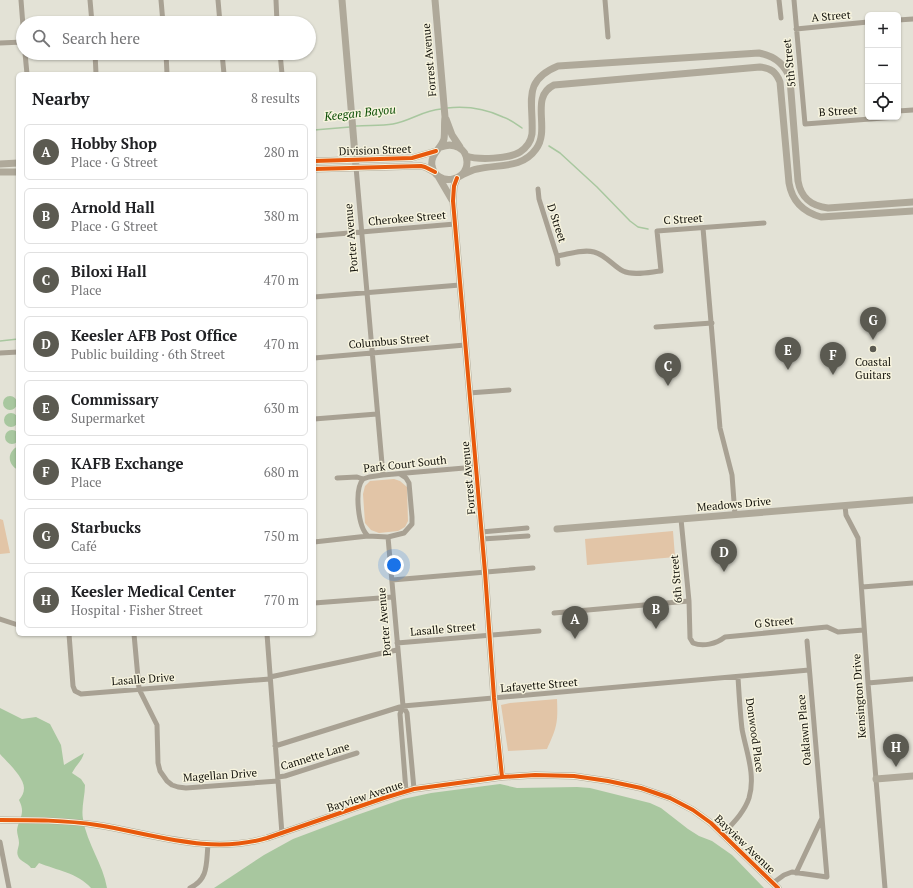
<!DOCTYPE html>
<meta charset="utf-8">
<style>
:root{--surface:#fff;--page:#f2f2f2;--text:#202124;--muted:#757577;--line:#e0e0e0;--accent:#5b5a51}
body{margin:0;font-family:"PT Serif",serif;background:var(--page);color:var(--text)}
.controls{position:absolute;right:12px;top:12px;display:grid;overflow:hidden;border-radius:6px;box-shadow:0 1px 3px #0004}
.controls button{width:36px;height:36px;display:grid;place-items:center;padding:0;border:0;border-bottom:1px solid var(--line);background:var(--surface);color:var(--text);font:20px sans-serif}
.you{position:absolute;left:394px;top:565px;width:14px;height:14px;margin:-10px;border:3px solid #fff;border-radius:50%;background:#1a73e8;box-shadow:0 0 0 6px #1a73e833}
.badge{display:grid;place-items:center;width:26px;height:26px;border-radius:50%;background:var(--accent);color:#fff;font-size:13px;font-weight:700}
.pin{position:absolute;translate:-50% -33px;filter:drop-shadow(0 1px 2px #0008)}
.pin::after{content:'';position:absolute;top:21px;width:14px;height:12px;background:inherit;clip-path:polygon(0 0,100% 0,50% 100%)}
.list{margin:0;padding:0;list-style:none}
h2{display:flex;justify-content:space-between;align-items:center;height:52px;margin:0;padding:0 16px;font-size:17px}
h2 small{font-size:13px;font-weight:400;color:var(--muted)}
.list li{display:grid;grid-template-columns:26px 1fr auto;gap:12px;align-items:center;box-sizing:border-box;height:56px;margin:0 8px 8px;padding:0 8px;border:1px solid var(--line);border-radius:6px}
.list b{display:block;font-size:15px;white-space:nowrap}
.list p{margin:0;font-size:13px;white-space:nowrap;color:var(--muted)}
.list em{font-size:13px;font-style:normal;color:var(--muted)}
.icon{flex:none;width:22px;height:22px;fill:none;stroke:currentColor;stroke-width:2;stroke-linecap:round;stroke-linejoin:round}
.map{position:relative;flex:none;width:913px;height:888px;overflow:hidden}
.search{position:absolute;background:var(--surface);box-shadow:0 1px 3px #0004;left:16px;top:16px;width:300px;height:44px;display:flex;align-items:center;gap:10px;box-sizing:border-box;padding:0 14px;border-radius:22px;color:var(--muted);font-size:15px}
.panel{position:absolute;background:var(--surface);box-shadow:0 1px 3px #0004;left:16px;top:72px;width:300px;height:564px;border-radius:6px}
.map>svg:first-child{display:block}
.green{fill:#e2c5a7}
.water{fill:#a8c79f}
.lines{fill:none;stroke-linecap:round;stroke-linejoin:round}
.stream{stroke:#a8c79f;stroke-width:1.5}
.street{stroke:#a8a193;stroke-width:5}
.secondary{stroke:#afa99a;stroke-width:7}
.cycleway-casing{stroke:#f6f3de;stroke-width:6}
.cycleway{stroke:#e8590c;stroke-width:4}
.poi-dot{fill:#5b5a51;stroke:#f6f3de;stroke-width:1.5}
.labels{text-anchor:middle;stroke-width:3;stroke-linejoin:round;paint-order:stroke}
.street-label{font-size:11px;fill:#12110a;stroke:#f6f3de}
.poi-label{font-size:11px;fill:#12110a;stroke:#f6f3de}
.water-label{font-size:12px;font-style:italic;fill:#0a4d03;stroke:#f6f3de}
</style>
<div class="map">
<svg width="913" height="888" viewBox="0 0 913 888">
<rect width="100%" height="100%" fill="#e3e2d6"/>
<path class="green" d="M394,479L400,481L407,487L408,521L405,527L398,531L379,533L371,530L365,523L363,494L365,486L370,481Z
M0,519L3,520L10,553L0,554Z
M673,531L675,557L587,565L585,539Z
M557,699C558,723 557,727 547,749L508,751L501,705L510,703Z"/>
<path class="water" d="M3 403a7 7 0 1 1 14 0a7 7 0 1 1-14 0Z
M4 420a7 7 0 1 1 14 0a7 7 0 1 1-14 0Z
M5 437a7 7 0 1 1 14 0a7 7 0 1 1-14 0Z
M18,446V470C7,464 7,452 18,446Z
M0,708L22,719L36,717L50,724L61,745L64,765L84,753C82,761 76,765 72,773L81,779L85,785C85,796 81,808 83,819C87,844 103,864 107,888H91C78,873 56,870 39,863L35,868H31C27,862 20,862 18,856C16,852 19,847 19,843C19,839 17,834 17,830C19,817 26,814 19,800C22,796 24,793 24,788C24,777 7,762 0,754Z
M500,784L517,788L577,787L590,788L650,803L661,808L688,829L699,836L712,841L732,855L764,888H214L264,855L293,839L354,816L403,799L431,793Z"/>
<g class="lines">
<path class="stream" d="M447,108C465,106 486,109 503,117C510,119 516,124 522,128
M356,126C368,125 381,126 393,124C410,121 424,110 441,109
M314,130L350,127
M549,146L560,153L597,187L630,221L638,227L648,229
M0,341L18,339"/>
<path class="street" d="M21,0L23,26
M90,0L92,23
M161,0L163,23
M218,0L220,23
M276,0L277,23
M605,0L608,37
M779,0L781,18
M794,0L805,124L896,117
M898,20L913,19
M796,29L868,22
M0,43L23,42
M25,53L27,74
M95,53L96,74
M166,53L167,74
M222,53L224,74
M280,53L282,74
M898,111L913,110
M356,167L383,475
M538,189L539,199L557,256L558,264
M703,228L720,428L732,475L735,515
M314,236L455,224
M557,256C569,254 583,249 594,252C606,255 613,266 623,271C633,276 650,272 661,271L657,231L764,223
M314,297L460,285
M656,327L712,323
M0,353L18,352
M314,358L465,345
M469,393L509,390
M314,419L377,414
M337,478L357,477L363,479L369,477L383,475L476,467
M363,479C354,490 358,527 368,536
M845,506L846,515L858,538L868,683L885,888
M681,519L689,601L690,638L693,643C703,647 716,644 725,637L827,627L838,632L864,630
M481,532L527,528
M388,537L403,706L407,713L414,789
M482,539L528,536
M314,542L368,536L388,537L404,533L412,524V517L409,483L406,478L400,474
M392,580L533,568
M862,587L913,583
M314,603L393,597
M554,613L689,601
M0,619L18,625
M69,634L73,686L75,691L81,694L270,679
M134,634L139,689L157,725L158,763L160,771L167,781L172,785L178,787L186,788L278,781
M267,634L282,834
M397,643L539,631
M270,677L397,650
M868,683L913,679
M403,706L400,714L406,791
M275,746L403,706L809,670
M278,777L285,776L357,753
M722,835C732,824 744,813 749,798C756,775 746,751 742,729C740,711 739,694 738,677
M0,842L9,888
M796,873L822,818L807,641
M773,883L784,875L792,872L827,877L822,818
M190,888C209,879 206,863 208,845"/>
<path class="secondary" d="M342,0L356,167
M435,0L445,117C444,124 445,132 444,139C441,149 430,154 432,166C436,186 467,183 467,162C467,148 453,142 441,147
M446,119L452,135L460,147
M466,156C478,160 509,159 520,152C526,148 531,141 532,134C534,103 521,81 558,66L759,53C775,56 785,64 790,79L798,181C801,198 811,206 828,208L913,202
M314,161L412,158L436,151
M0,164L18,163
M314,169L421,166L425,167L434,172
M0,172H18
M438,176L452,200
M460,176C466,173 471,170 477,169C499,164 522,169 536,149C551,129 529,97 554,85L760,67C771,68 776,72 780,82L789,183C792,201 803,212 821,217L913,211
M457,178L454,186L453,201L485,572L494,698L502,777
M557,529L913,500
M876,779L913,776
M0,820C32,820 65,820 97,825C154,834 209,855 267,838L384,798L414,789L502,777L535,775L574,776L608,781L641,788L670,798L693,810L711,823L778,888"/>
<g class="cycleway-casing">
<path id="cycleway" d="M314,161L412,158L436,151
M314,169L421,166L425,167L435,172
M457,178L454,186L453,201L485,572L494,698L502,777
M0,820C32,820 65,820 97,825C154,834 209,855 267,838L384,798L414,789L502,777L535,775L574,776L608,781L641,788L670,798L693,810L711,823L778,888"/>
</g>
<use href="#cycleway" class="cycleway"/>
</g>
<circle class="poi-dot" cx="873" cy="349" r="4"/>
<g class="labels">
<g class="street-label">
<text transform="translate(831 16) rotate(-5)" y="4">A Street</text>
<text transform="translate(429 60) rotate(-95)" y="4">Forrest Avenue</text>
<text transform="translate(789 63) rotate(-96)" y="4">5th Street</text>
<text transform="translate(838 111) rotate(-4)" y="4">B Street</text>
<text transform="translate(375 150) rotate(-2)" y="4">Division Street</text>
<text transform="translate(407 218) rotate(-5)" y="4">Cherokee Street</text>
<text transform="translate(683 219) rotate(-4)" y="4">C Street</text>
<text transform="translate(557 223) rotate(72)" y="4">D Street</text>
<text transform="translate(351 238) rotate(-95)" y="4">Porter Avenue</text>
<text transform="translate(389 341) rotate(-5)" y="4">Columbus Street</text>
<text transform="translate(405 464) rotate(-6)" y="4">Park Court South</text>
<text transform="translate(468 478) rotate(-95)" y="4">Forrest Avenue</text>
<text transform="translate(734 504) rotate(-5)" y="4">Meadows Drive</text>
<text transform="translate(676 579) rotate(-95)" y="4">6th Street</text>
<text transform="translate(384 622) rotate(-95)" y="4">Porter Avenue</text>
<text transform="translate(774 622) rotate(-5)" y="4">G Street</text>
<text transform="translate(443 629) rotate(-5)" y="4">Lasalle Street</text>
<text transform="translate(143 679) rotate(-4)" y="4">Lasalle Drive</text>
<text transform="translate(539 685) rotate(-5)" y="4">Lafayette Street</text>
<text transform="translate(859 696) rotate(-94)" y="4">Kensington Drive</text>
<text transform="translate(804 730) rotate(-95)" y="4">Oaklawn Place</text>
<text transform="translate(755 735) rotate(82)" y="4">Donwood Place</text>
<text transform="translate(315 756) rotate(-17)" y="4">Cannette Lane</text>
<text transform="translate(220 775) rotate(-4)" y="4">Magellan Drive</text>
<text transform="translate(365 796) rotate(-18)" y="4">Bayview Avenue</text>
<text transform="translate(745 844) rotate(44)" y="4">Bayview Avenue</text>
</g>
<g class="poi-label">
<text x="873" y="366">Coastal<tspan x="873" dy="13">Guitars</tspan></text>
</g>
<g class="water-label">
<text transform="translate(360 113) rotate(-6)" y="4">Keegan Bayou</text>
</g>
</g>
</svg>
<div class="controls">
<button>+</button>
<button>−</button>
<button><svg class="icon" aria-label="locate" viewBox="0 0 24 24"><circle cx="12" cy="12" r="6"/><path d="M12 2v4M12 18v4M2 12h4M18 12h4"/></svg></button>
</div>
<div class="you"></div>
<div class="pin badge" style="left:575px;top:639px">A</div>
<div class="pin badge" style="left:656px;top:629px">B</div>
<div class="pin badge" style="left:668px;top:386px">C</div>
<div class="pin badge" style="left:724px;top:572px">D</div>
<div class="pin badge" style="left:788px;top:370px">E</div>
<div class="pin badge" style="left:833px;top:375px">F</div>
<div class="pin badge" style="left:873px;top:340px">G</div>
<div class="pin badge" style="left:896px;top:767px">H</div>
<div class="search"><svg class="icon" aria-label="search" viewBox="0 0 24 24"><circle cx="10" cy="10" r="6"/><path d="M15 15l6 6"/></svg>Search here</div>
<section class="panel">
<h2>Nearby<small>8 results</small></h2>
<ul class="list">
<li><span class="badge">A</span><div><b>Hobby Shop</b><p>Place · G Street</p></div><em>280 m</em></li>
<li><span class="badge">B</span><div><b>Arnold Hall</b><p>Place · G Street</p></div><em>380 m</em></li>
<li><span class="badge">C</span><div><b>Biloxi Hall</b><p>Place</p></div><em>470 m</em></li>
<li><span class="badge">D</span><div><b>Keesler AFB Post Office</b><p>Public building · 6th Street</p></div><em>470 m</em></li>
<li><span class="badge">E</span><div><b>Commissary</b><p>Supermarket</p></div><em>630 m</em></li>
<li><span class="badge">F</span><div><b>KAFB Exchange</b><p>Place</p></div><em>680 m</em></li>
<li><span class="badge">G</span><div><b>Starbucks</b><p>Café</p></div><em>750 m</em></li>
<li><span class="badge">H</span><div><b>Keesler Medical Center</b><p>Hospital · Fisher Street</p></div><em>770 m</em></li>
</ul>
</section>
</div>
